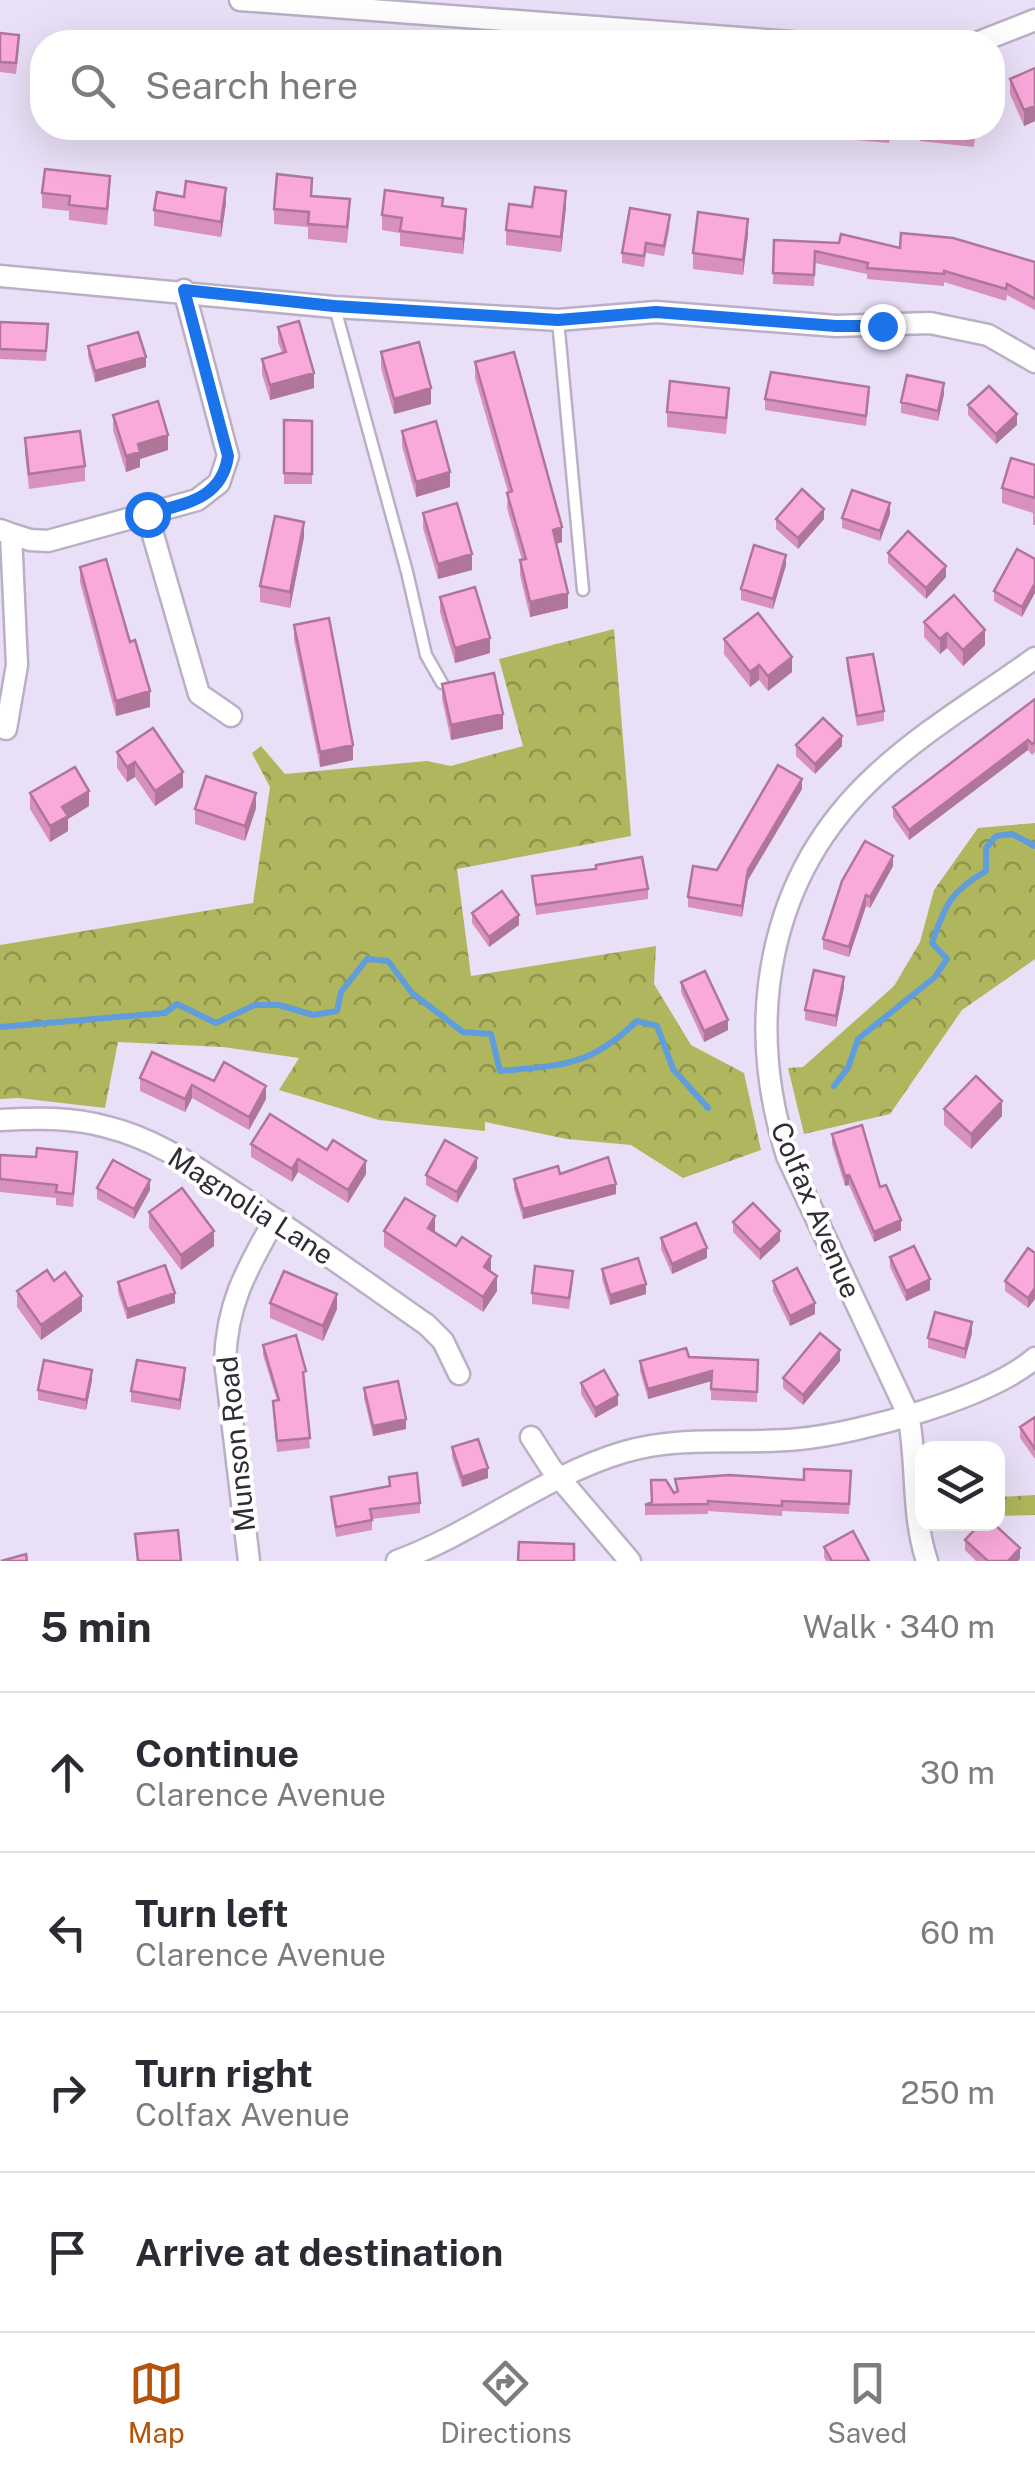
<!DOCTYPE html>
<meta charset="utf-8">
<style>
:root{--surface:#fff;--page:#f7f7f7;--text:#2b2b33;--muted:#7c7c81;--line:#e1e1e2;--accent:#b45309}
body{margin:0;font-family:"Public Sans",sans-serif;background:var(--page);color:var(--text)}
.controls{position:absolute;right:30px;bottom:30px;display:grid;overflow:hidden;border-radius:20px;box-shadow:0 10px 40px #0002}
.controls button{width:90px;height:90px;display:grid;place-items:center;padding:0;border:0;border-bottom:2px solid var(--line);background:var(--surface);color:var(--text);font:50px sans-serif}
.stop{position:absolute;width:30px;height:30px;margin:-22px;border:8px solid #1a73e8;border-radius:50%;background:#fff}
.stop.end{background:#1a73e8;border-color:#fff;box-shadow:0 2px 10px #0008}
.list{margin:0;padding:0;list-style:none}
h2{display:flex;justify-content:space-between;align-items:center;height:130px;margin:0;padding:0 40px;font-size:42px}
h2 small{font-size:32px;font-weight:400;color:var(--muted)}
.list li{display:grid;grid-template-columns:65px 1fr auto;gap:30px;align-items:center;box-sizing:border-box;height:160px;padding:0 40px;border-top:2px solid var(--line)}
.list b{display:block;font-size:38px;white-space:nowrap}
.list p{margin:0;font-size:32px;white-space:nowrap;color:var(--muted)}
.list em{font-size:32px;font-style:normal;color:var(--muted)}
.icon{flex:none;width:55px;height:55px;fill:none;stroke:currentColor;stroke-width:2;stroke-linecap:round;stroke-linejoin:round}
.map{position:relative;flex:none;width:1035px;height:1561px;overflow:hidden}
.search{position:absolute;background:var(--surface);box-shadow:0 10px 40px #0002;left:30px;right:30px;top:30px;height:110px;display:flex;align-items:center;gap:25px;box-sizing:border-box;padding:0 35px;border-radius:40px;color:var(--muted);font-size:38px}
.sheet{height:770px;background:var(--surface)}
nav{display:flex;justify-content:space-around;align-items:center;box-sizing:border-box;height:140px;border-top:2px solid var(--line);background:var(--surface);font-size:28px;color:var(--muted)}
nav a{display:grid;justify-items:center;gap:5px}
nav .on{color:var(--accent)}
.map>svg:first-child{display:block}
.forest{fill:url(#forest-crowns)}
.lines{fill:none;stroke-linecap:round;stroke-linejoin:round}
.stream{stroke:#609ddc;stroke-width:6}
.lane-casing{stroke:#bab0c6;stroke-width:15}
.street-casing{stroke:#bab0c6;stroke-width:25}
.lane{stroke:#fff;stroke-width:10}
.street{stroke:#fff;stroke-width:20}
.wall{fill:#d791bc}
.shaded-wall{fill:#af7699}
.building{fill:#faa9db;stroke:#af7699;stroke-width:2.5}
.route{stroke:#1a73e8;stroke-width:12}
.labels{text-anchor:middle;stroke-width:8;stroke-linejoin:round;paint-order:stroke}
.street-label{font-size:28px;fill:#312d35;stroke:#fff}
</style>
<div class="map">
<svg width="1035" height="1561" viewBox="0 0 1035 1561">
<defs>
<pattern id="forest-crowns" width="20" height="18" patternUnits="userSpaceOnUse" patternTransform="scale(2.5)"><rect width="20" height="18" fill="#afb65d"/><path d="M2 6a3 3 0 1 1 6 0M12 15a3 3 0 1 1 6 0" fill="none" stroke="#8f944e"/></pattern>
</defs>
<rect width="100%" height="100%" fill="#e9dff6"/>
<path class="forest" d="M614,629L631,836L457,869L471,976L656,946L654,984L691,1045L744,1073L761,1150L683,1178L631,1145L567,1139L485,1122V1131L379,1120L279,1090L299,1058L223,1047L118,1042L105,1108L19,1098L0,1099V945L253,903L270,787L252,753L261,746L285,774L427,761L451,766L523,746L499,659Z
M1035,823V959L962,1010L890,1114L804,1134L788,1068L803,1067L894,986L920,942L934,890L978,828Z
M1035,1495V1515L998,1516V1497Z"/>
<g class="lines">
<path class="stream" d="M0,1027L165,1013L177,1004L216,1023L255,1005H279L313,1015L337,1011L341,992L367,959L388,961L412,993L463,1032L491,1034L500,1071C563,1065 589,1067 637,1021L657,1026L673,1069L708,1108
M834,1086L848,1068L858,1039L935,977L947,959L932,943C945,905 951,891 986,871V848L996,836L1012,834L1035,846"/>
<g class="lane-casing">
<path id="lane" d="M335,308L407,572L426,655L442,683
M558,320L583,590"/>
</g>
<g class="street-casing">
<path id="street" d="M240,0L792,42
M979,42L1035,20
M0,276L334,307L558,320L656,312L836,326L930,323L988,335L1035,362
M147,514L199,694L231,716
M0,530L11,534L17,665L6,729
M11,534L30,540L48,541L197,500L219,483L228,456L184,290
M0,1120C36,1118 72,1117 107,1127C156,1139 195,1167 237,1194C302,1236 364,1281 427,1325L443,1341L459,1374
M531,1437L551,1468L630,1561
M249,1561L225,1361C227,1302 247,1269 275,1219
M397,1561C476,1532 543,1476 624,1452C682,1435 740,1445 799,1439C860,1433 989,1398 1035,1358
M927,1561C911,1513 918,1463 908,1414L787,1156C744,1020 767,876 875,776C923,731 982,696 1035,658"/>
</g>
<use href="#lane" class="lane"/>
<use href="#street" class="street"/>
</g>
<path class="wall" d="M0,33L19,46L16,74L0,72Z
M1035,68V121L1024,126L1010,94V79Z
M768,128H814L813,134L768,131Z
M845,128H891L889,143L845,139Z
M920,128H976L974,147L920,141Z
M110,191L107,225L69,220V211L42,208V193Z
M312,196L350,215L347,243L308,239V227L274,224V209Z
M184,197L226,203L221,237L154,226V210Z
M443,206L466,224L463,254L400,246V233L382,230V215Z
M532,207H566L561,252L506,245V230Z
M670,225L664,256L646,253L644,267L622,263V253Z
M748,235L743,275L693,269V253Z
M774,240L900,248L1035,262V310L1007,295L1006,301L944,282V286L867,279V274L815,263L814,286L773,284Z
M0,322L48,324L46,361L0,359Z
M278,327L314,388L270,400L262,374V359L282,353L278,342Z
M88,346L146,367L95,382L88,356Z
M381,352L431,404L394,414L381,368Z
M475,362L562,542L556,544L568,608L530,617L520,575V560H522L507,508L508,492L475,378Z
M944,394L938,421L901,413V402Z
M869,398L866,426L765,410V399Z
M729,403L726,434L667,427V412Z
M968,405L1017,425L996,444L968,415Z
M113,415L168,450L140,459V467L126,472L113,430Z
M284,420L312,421V484H284Z
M402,431L450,487L416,497L402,446Z
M25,438L85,466V481L29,489L25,453Z
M1035,465V525H1033V513L1002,503V488Z
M423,513L472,570L438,579L423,528Z
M890,514L880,541L842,528V518Z
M776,519H824L798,549L776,529Z
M304,537L290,608L260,602V586Z
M888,553L946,577L926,599L888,563Z
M1035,559L1022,617L994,601V591Z
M786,565L773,609L741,600V589Z
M80,567L130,642L150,707L116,716L80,582Z
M440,597L490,653L455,663L440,612Z
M924,622L985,645L963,666L947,648L940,654L924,637Z
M294,625L353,760L320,767L294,640Z
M724,639L792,672L768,691L759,680L750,687L724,654Z
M847,658L884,711V721L857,726L847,668Z
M442,684L503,729L451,740L442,699Z
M1035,699V752L1032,755L1028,750L909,840L893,817V807Z
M796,745L842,746L815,774L796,756Z
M117,752L183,787L155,806L135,777L127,782L117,768Z
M802,789L748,880L742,917L688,907V897Z
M30,793L89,806L68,819V831L50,842L30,809Z
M256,808L245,841L195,824V809Z
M893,866L870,908L866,906L849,957L823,949V939Z
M532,876L648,889V899L536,915Z
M472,913L519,925L489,947L472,923Z
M681,982L728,1030L704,1042L681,992Z
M844,987L836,1027L805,1020V1010Z
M140,1078L214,1081L266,1099L249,1130L192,1098L185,1112L140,1091Z
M944,1109L1002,1116L971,1149L944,1125Z
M832,1134L880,1187L901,1230L874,1242L849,1185L845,1186L832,1144Z
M251,1144L366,1174L348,1203L298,1172L292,1182L251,1157Z
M0,1155L77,1165L73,1207L56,1205V1198L0,1192Z
M477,1168L457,1203L426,1185V1175Z
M560,1174L616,1194L523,1219L514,1189V1179Z
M97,1188L150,1190L134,1219L97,1199Z
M149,1212L214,1246L181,1270L149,1228Z
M733,1222L780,1241L760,1260L733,1232Z
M384,1231L434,1232L491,1271L497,1291L483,1312L384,1247Z
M661,1238L707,1258L672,1274L661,1249Z
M1035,1253V1299L1028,1308L1005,1291V1281Z
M890,1257L930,1290L906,1301L890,1267Z
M602,1269L646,1294L610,1305L602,1279Z
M54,1281L82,1311L41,1340L17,1307V1291Z
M573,1281L569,1309L532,1304V1293Z
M773,1281L815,1314L790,1326L773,1291Z
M118,1282L175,1303L127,1319L118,1292Z
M270,1303L337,1309L323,1341L270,1318Z
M972,1333L965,1359L928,1348V1338Z
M263,1345L306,1381L304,1382L310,1448L277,1452L273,1411V1401L277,1400L263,1355Z
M689,1357L758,1360L757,1402L711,1400V1381L648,1399L640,1371V1361Z
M840,1361L803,1405L783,1388V1378Z
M185,1378L180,1410L131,1402V1391Z
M92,1380L86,1410L38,1400V1390Z
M581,1383L618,1405L595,1418L581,1394Z
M364,1388L406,1429L373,1436L364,1398Z
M1035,1417V1459L1020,1438V1427Z
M452,1447L488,1478L462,1487L452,1457Z
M851,1471L849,1514L782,1511V1516L708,1511V1514L645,1515V1505L676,1492L675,1479L804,1480Z
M389,1477L420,1503V1513L372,1519V1530L336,1537L331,1507V1497L389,1486Z
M965,1540L1020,1558L1018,1561H976L965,1550Z
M824,1547L869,1561H826L824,1557Z"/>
<path class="shaded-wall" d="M1035,106V121L1024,126V110Z
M226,188V203L221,237V222Z
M566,191V207L561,252V237Z
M466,209V224L463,254V239Z
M748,219V235L743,275V260Z
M146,357V367L95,382V371Z
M314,373V388L270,400V385Z
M944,383V394L938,421V411Z
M431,388V404L394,414V399Z
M1017,414V425L996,444V434Z
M168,435V450L140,459V467L126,472V456L138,444Z
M450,472V487L416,497V482Z
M890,503V514L880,541V531Z
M824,509V519L798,549V538Z
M304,522V537L290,608V592Z
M562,527V542L553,545V530Z
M472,554V570L438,579V564Z
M786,555V565L773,609V599Z
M946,566V577L926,599V588Z
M1035,583V593L1022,617V607Z
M568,593V608L530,617V602Z
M985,630V645L963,666V650Z
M947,633V648L940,654V639Z
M490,638V653L455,663V648Z
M792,657V672L768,691V676Z
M759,665V680L750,687V672Z
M150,691V707L116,716V701Z
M503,714V729L451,740V725Z
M842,736V746L815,774V764Z
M1028,740V750L909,840V830Z
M353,745V760L320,767V752Z
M135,762V777L127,782V767Z
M183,772V787L155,806V791Z
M802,779V789L748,880L742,917V906L748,870Z
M89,791V806L68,819V831L50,842V826L62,807Z
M256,793V808L245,841V826Z
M893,856V866L870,908V897Z
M866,895V906L849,957V947Z
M519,915V925L489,947V937Z
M844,977V987L836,1027V1016Z
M728,1020V1030L704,1042V1031Z
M192,1085V1098L185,1112V1099Z
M266,1086V1099L249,1130V1117Z
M1002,1101V1116L971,1149V1134Z
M477,1158V1168L457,1203V1192Z
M298,1159V1172L292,1182V1169Z
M366,1161V1174L348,1203V1190Z
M849,1175V1185L845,1186V1176Z
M150,1180V1190L134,1219V1209Z
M616,1184V1194L523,1219V1209Z
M435,1216V1231L428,1243V1228Z
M901,1220V1230L874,1242V1232Z
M214,1231V1246L181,1270V1255Z
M780,1231V1241L760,1260V1250Z
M707,1248V1258L672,1274V1264Z
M491,1256V1271L484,1283V1267Z
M497,1276V1291L483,1312V1297Z
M930,1279V1290L906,1301V1291Z
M646,1284V1294L610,1305V1295Z
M1035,1288V1299L1028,1308V1298Z
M175,1293V1303L127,1319V1309Z
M337,1294V1309L323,1341V1326Z
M82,1296V1311L41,1340V1325Z
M815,1303V1314L790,1326V1316Z
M972,1322V1333L965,1359V1349Z
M840,1350V1361L803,1405V1395Z
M185,1368V1378L180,1410V1400Z
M92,1370V1380L86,1410V1400Z
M712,1371V1381L648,1399V1389Z
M618,1395V1405L595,1418V1408Z
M406,1419V1429L373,1436V1426Z
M488,1468V1478L462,1487V1477Z
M1020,1548V1558L1018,1561H1008Z"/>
<path class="building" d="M0,33L19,35L16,63L0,62Z
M106,37L139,42H105Z
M1035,68V106L1024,110L1010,79Z
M845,128H890L889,133L845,129Z
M934,128H975L974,131Z
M45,169L110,176L107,209L69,205L70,196L42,193Z
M277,174L312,178L311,196L350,199L347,227L308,224L309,212L274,209Z
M186,181L226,188L221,222L154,210L157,192L184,197Z
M535,187L566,191L561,237L506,230L509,204L532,207Z
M385,190L443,198L442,206L466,209L463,239L400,231L402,218L382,215Z
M630,208L670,215L664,246L646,243L644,256L622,253Z
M698,212L748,219L743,260L693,253Z
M901,233L953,238L1035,262V299L1007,284L1006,289L944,271V274L867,268L868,263L815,251L814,275L773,273L774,240L839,243L841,234L900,248Z
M299,321L314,373L270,385L262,359L286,352L278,327Z
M0,322L48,324L46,351L0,349Z
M138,332L146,357L95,371L88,346Z
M419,342L431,388L394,399L381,352Z
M514,352L562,527L553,530L568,593L530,602L520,560L526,559L507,493L512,491L475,362Z
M771,372L869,387L866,416L765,399Z
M907,375L944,383L938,411L901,402Z
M670,381L729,388L726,418L667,412Z
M989,386L1017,414L996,434L968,405Z
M158,401L168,435L138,444L140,452L126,456L113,415Z
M284,420L312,421V474L284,473Z
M436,421L450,472L416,482L402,431Z
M80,431L85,466L29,474L25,438Z
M1011,458L1035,465V498L1002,488Z
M802,489L824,509L798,538L776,519Z
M852,490L890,503L880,531L842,518Z
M457,503L472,554L438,564L423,513Z
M275,516L304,522L290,592L260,586Z
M908,531L946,566L926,588L888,553Z
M754,545L786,555L773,599L741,589Z
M1017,549L1035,559V583L1022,607L994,591Z
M106,559L130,642L135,640L150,691L116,701L80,567Z
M475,587L490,638L455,648L440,597Z
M954,595L985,630L963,650L947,633L940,639L924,622Z
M758,613L792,657L768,676L759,665L750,672L724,639Z
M329,618L353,745L320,752L294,625Z
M873,654L884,711L857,716L847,658Z
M494,673L503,714L451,725L442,684Z
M1035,699V742L1032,744L1028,740L909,830L893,807Z
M823,718L842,736L815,764L796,745Z
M153,728L183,772L155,791L135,762L127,767L117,752Z
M778,765L802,779L748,870L742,906L688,897L693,866L717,870Z
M75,767L89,791L62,807L68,816L50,826L30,793Z
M206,776L256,793L245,826L195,809Z
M865,841L893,856L870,897L866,895L849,947L823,939L842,881Z
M642,857L648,889L536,905L532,876L596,869V865Z
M502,891L519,915L489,937L472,913Z
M814,970L844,977L836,1016L805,1010Z
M705,971L728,1020L704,1031L681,982Z
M152,1052L214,1081L224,1062L266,1086L249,1117L192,1085L185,1099L140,1078Z
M976,1076L1002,1101L971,1134L944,1109Z
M270,1114L327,1150L333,1140L366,1161L348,1190L298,1159L292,1169L251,1144Z
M862,1125L880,1187L886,1185L901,1220L874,1232L849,1175L845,1176L832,1134Z
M445,1140L477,1158L457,1192L426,1175Z
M37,1148L77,1152L73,1194L56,1192L57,1185L0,1179V1155L36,1157Z
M608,1157L616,1184L523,1209L514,1179L558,1166L560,1174Z
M113,1160L150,1180L134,1209L97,1188Z
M182,1188L214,1231L181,1255L149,1212Z
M405,1198L435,1216L428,1228L456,1246L462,1237L491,1256L484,1267L497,1276L483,1297L384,1231Z
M753,1203L780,1231L760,1250L733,1222Z
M696,1223L707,1248L672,1264L661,1238Z
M914,1246L930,1279L906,1291L890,1257Z
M1028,1248L1035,1253V1288L1028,1298L1005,1281Z
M638,1258L646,1284L610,1295L602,1269Z
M165,1265L175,1293L127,1309L118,1282Z
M535,1266L573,1271L569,1298L532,1293Z
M797,1268L815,1303L790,1316L773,1281Z
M47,1270L54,1281L65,1272L82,1296L41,1325L17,1291Z
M284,1271L337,1294L323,1326L270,1303Z
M935,1312L972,1322L965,1349L928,1338Z
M820,1333L840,1350L803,1395L783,1378Z
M296,1335L306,1371L303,1372L310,1438L277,1441L273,1401L279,1400L263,1345Z
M686,1348L689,1357L758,1360L757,1392L711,1389L712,1371L648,1389L640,1361Z
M44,1360L92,1370L86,1400L38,1390Z
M137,1360L185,1368L180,1400L131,1391Z
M604,1370L618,1395L595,1408L581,1383Z
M398,1381L406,1419L373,1426L364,1388Z
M1035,1417V1449L1020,1427Z
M478,1439L488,1468L462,1477L452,1447Z
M804,1469L851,1471L849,1504L782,1501V1506L708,1501V1504L645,1505L652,1502L651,1480H666L674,1493L678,1491L675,1479L729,1475L804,1480Z
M417,1473L420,1503L370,1509L372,1520L336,1527L331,1497L390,1486L389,1477Z
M980,1524H994L1020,1548L1008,1561H988L965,1540Z
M178,1530L181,1561H138L135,1534Z
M853,1531L869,1561H832L824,1547Z
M519,1542L574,1544V1561H518Z
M26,1554L27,1561H1Z"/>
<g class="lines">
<path class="route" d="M147,514C183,504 222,500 228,456L184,290L334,306L558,320L656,312L836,326H882"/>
</g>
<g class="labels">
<g class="street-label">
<text transform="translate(251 1206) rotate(33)" y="10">Magnolia Lane</text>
<text transform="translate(816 1210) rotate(67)" y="10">Colfax Avenue</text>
<text transform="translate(236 1444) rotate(-96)" y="10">Munson Road</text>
</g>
</g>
</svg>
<div class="controls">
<button><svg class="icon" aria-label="layers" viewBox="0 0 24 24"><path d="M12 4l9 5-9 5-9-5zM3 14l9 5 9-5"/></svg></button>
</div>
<div class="stop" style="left:147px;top:514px"></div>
<div class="stop end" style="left:882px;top:326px"></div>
<div class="search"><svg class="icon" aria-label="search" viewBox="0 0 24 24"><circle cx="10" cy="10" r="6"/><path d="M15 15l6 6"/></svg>Search here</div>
</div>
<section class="sheet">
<h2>5 min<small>Walk · 340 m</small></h2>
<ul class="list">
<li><svg class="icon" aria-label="ahead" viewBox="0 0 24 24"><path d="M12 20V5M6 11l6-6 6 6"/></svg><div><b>Continue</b><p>Clarence Avenue</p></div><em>30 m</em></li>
<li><svg class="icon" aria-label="left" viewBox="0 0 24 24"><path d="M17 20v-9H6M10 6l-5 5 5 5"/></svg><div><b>Turn left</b><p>Clarence Avenue</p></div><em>60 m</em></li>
<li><svg class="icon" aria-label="right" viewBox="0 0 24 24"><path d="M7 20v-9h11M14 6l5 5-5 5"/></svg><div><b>Turn right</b><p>Colfax Avenue</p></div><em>250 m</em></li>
<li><svg class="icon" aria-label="arrive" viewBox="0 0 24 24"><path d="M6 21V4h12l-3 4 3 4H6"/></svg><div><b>Arrive at destination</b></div></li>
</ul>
</section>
<nav>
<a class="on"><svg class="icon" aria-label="map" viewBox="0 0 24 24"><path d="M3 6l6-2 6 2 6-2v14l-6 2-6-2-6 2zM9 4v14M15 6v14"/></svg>Map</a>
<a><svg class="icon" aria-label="directions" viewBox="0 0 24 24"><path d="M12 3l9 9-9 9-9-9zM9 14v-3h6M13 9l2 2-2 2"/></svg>Directions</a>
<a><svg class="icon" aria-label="saved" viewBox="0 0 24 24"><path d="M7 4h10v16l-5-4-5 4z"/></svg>Saved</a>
</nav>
